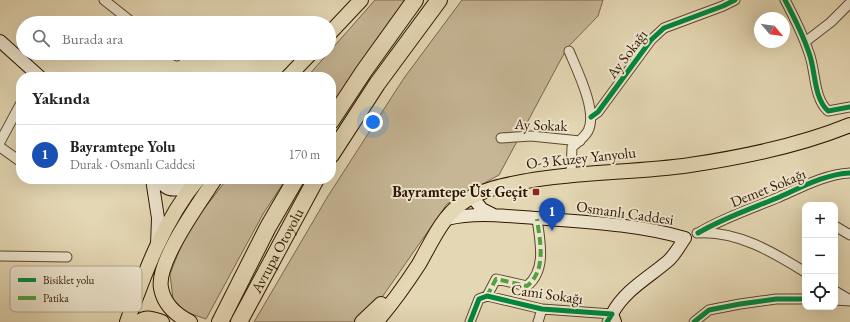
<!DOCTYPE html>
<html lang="tr">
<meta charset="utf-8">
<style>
:root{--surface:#fff;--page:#f2f2f2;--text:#202124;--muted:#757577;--line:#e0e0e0;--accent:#8f2418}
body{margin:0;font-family:"EB Garamond",serif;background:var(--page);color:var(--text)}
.controls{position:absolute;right:12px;bottom:12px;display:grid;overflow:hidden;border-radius:8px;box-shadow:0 4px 16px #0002}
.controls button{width:36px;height:36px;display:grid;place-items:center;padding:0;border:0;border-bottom:1px solid var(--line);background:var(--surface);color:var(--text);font:20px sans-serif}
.compass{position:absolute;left:754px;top:12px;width:36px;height:36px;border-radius:50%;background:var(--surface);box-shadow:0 4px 16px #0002;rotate:119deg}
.you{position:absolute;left:373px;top:122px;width:14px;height:14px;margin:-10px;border:3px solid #fff;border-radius:50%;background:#1a73e8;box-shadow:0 0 0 6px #1a73e833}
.badge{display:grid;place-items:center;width:26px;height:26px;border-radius:50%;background:var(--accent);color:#fff;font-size:13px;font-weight:700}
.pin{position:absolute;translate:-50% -33px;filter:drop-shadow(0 1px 2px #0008)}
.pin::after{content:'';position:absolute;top:21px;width:14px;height:12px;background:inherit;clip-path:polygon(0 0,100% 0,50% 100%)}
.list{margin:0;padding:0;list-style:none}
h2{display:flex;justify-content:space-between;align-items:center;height:52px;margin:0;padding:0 16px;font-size:17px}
h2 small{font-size:13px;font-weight:400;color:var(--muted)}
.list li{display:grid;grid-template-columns:26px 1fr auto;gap:12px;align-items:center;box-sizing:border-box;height:60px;padding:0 16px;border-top:1px solid var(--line)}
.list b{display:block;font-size:15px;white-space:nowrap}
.list p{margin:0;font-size:13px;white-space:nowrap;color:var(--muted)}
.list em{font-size:13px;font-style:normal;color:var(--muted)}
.icon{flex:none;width:22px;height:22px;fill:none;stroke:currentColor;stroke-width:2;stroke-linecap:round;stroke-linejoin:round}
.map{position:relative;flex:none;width:850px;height:322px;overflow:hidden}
.search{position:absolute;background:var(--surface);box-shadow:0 4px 16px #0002;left:16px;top:16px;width:320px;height:44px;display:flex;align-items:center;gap:10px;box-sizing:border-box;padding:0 14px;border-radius:22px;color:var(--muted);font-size:15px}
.panel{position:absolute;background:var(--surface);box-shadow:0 4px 16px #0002;left:16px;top:72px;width:320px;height:112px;border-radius:16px}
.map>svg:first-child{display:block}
.green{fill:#c6b695;stroke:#7c664a}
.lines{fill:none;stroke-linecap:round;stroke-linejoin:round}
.street-casing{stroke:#5e462d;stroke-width:11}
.secondary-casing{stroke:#311600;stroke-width:14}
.primary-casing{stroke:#311600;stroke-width:16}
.highway-casing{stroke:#311600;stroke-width:18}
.street{stroke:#ede5ce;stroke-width:9}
.secondary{stroke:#ede5ce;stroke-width:12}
.primary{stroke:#e4d7b3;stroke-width:14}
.highway{stroke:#e4d7b3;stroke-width:16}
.quiet{stroke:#52a13c;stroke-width:4;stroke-dasharray:8 4;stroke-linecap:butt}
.cycleway-casing{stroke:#ede5ce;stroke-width:8}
.cycleway{stroke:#00873e;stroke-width:5}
.poi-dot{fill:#8f2418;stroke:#ede5ce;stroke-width:1.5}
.labels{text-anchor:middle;stroke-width:4;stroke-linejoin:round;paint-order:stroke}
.street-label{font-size:15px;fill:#311600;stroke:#ede5ce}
.poi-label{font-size:15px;font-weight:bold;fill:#311600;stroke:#ede5ce;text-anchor:end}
.key{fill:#ede5ce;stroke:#b5a790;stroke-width:1}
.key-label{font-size:11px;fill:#311600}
</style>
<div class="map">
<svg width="850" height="322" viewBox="0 0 850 322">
<rect width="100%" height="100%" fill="#e4d7b3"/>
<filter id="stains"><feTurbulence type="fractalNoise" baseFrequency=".005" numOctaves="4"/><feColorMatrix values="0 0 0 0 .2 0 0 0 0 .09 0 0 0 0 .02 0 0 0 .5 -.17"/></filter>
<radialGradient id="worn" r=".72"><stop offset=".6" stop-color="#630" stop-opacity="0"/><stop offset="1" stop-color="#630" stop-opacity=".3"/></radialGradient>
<path class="green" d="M375,0H406L331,110V77H307Z
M462,0H603L598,16L567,48L499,175L447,204L378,303L357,322H254L328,196L404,78Z
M227,179H286L263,214L206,319L186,312L173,299L170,274L187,231Z"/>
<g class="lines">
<g class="street-casing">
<path id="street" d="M104,0L133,23
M785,0C794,17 803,35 809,53C816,71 813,97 828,111L850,107
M805,42L831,22L850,3
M569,51C577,70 598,112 588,131C584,138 578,142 572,147L571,175
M172,53L177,56
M591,117L598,112L651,40L664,28L723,6L735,0
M501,138L531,136L580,141
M0,142L21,103
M0,147L21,162
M835,226L850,235
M697,233C736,230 773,252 805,272
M698,233C723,218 750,209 777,198C800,188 825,174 850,173
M0,256L67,257
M835,291L850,300
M487,296L496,279L527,286C547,270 540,241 537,219
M835,300L850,301
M470,322L479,299L487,296L542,309L612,314L607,322
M538,322L542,309
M694,322L709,310L740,304L776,299H805"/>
</g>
<g class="secondary-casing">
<path id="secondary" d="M0,41L40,77
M152,179L158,218L157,245
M160,179C167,196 183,189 195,182
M472,197L482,209L494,215
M447,219C475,212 506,216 535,218C585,222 636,224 685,238C680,245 675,255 668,261C648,278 625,290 612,314L615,322"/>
</g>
<g class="primary-casing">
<path id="primary" d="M329,34L361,0
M288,77L311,53
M127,322C145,272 164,220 198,179
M139,322C146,316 154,319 162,322
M190,322C176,315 164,305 161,288C156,262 200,202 215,179
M362,322L381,304
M376,322C392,304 406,284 419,264C431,243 442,217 462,203C482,189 505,185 527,181C581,171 636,173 690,165C744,157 799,146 850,125"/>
</g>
<g class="highway-casing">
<g id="highway">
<path d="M331,121L364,71L415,0"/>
<path d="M331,155L377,84L439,0"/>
<path d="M220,322L268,227L296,179"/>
<path id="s1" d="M239,322L316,179"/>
</g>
</g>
<use href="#street" class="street"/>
<use href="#secondary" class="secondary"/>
<use href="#primary" class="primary"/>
<use href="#highway" class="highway"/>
<path class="quiet" d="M487,296L496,279L527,286C547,270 540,241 537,219"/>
<g class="cycleway-casing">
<path id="cycleway" d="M785,0C794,17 803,35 809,53C816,71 813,97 828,111L850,107
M591,117L598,112L651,40L664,28L723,6L735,0
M698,233C723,218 750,209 777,198C800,188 825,174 850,173
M470,322L479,299L487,296L542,309L612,314L607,322
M694,322L709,310L740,304L776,299H805"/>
</g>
<use href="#cycleway" class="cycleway"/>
</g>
<rect class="poi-dot" x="532" y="188" width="8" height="8" rx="2"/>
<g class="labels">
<g class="street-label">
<text transform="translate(627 54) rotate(-53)" y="5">Ay Sokağı</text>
<text transform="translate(541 125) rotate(2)" y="5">Ay Sokak</text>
<text transform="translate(581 158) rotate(-6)" y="5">O-3 Kuzey Yanyolu</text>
<text transform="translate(768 188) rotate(-22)" y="5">Demet Sokağı</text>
<text transform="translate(625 213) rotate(8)" y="5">Osmanlı Caddesi</text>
<text dy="5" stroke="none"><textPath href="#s1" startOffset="81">Avrupa Otoyolu</textPath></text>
<text transform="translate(547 294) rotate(8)" y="5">Cami Sokağı</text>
</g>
<g class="poi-label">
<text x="528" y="197">Bayramtepe Üst Geçit</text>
</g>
</g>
<rect x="10" y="266" width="132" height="46" rx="6" class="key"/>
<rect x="18" y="278" width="18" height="4" fill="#00873e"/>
<rect x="18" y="296" width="18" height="4" fill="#52a13c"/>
<g class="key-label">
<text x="43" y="284">Bisiklet yolu</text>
<text x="43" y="302">Patika</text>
</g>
<rect width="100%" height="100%" filter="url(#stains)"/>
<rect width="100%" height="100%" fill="url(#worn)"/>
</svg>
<div class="controls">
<button>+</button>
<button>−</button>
<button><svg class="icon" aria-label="locate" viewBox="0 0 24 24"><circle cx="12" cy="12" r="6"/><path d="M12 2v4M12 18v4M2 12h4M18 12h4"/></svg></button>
</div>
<svg class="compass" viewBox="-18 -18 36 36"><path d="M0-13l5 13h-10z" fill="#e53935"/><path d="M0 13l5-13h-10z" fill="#757577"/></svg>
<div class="you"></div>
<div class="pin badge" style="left:552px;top:231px;background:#1a4fb4">1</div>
<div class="search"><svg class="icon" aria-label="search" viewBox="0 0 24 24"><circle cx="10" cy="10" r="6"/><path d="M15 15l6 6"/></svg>Burada ara</div>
<section class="panel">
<h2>Yakında<small></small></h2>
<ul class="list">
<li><span class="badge" style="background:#1a4fb4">1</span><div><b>Bayramtepe Yolu</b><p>Durak · Osmanlı Caddesi</p></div><em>170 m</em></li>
</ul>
</section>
</div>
